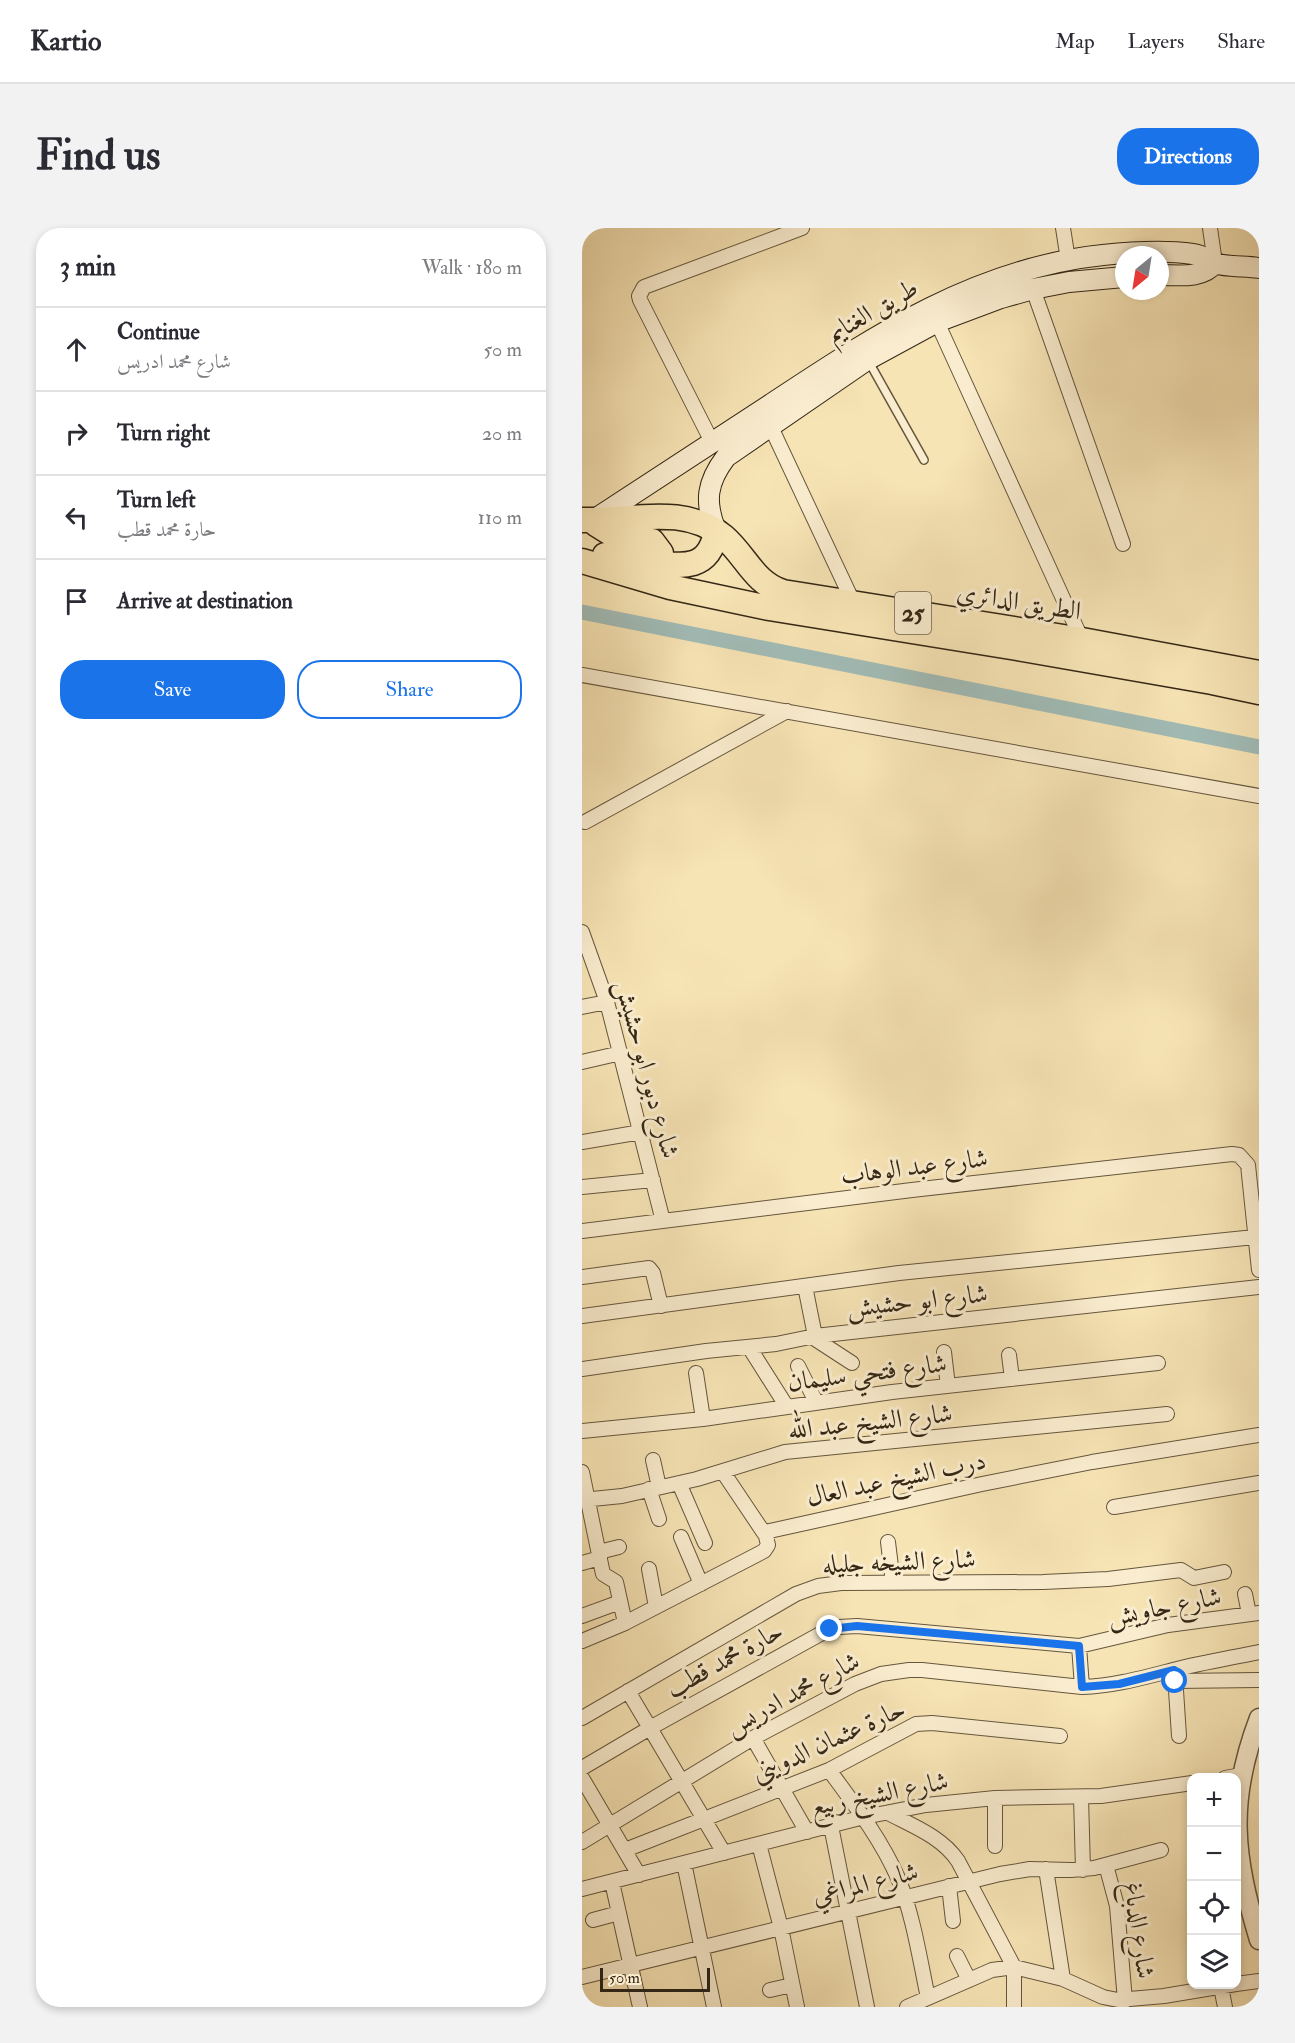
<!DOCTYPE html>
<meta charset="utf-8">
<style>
:root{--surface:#fff;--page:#f2f2f3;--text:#2b2b33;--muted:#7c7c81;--line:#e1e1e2;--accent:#1a73e8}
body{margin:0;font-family:"IM FELL Double Pica",Amiri,serif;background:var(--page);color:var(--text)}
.controls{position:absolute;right:18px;bottom:18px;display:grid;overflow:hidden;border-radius:12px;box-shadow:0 3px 9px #0003}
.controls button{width:54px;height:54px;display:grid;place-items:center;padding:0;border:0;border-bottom:2px solid var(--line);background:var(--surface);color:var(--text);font:30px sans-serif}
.compass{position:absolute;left:533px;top:18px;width:54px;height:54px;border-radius:50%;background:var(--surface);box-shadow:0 3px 9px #0003;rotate:210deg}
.scale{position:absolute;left:18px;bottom:15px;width:110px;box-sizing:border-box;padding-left:6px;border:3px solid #342715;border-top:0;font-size:16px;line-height:21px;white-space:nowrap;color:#342715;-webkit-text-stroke:4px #faedcf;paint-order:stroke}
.stop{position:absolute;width:18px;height:18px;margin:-14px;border:4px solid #1a73e8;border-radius:50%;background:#fff}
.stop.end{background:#1a73e8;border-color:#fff;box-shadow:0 2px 6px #0008}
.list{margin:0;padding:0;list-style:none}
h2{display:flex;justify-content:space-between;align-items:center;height:78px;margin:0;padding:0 24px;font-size:26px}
h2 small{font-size:20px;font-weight:400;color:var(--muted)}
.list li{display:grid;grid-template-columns:39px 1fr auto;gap:18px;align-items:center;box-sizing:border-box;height:84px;padding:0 24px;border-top:2px solid var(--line)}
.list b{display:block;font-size:22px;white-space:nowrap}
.list p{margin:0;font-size:20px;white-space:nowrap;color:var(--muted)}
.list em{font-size:20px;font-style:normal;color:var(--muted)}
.actions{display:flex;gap:12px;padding:18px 24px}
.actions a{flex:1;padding:14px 0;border:2px solid var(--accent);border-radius:24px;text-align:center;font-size:21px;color:var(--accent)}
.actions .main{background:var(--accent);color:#fff}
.icon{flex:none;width:33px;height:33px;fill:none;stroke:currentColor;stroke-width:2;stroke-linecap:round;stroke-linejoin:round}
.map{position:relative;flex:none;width:677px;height:1779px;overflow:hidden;border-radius:24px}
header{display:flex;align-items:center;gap:36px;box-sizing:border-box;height:84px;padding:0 30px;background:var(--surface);border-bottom:2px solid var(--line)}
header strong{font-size:28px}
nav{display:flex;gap:33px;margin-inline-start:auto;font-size:21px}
.intro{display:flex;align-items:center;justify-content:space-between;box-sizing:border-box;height:144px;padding:0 36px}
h1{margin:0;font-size:42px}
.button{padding:15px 27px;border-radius:24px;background:var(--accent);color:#fff;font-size:21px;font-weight:700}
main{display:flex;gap:36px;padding:0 36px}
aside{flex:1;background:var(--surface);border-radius:24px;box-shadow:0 3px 9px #0003}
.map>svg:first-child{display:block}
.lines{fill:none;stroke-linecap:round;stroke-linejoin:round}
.canal{stroke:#a1bcb7;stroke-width:15}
.service-casing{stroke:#65563d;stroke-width:10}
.minor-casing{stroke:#65563d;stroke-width:16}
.tertiary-casing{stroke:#65563d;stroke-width:21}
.secondary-casing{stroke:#342715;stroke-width:22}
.trunk-casing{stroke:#342715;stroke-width:27}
.service{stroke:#faedcf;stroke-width:7}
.minor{stroke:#faedcf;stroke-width:14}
.tertiary{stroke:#faedcf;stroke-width:18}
.secondary{stroke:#faedcf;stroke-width:20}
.trunk{stroke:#f7e4b5;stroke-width:24}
.route{stroke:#1a73e8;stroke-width:8}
.labels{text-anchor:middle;stroke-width:6;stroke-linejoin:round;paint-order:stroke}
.shield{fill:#faedcf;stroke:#6f624d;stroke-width:1.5}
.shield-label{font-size:24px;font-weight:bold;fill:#342715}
.street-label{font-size:26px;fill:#342715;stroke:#faedcf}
</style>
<header>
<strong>Kartio</strong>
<nav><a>Map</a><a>Layers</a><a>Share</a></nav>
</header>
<div class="intro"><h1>Find us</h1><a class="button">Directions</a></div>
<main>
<aside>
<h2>3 min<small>Walk · 180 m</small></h2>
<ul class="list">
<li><svg class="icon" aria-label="ahead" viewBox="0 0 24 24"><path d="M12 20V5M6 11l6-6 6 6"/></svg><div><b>Continue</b><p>شارع محمد ادريس</p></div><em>50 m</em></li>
<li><svg class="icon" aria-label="right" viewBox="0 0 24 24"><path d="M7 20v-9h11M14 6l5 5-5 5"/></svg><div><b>Turn right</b></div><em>20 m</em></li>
<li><svg class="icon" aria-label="left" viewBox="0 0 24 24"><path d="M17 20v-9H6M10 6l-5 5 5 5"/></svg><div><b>Turn left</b><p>حارة محمد قطب</p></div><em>110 m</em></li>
<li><svg class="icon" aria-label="arrive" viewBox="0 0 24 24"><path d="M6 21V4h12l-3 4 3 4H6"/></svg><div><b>Arrive at destination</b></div></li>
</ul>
<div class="actions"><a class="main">Save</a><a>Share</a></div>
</aside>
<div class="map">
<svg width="677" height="1779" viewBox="0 0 677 1779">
<rect width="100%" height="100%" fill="#f7e4b5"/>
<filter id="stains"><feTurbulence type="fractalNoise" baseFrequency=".00333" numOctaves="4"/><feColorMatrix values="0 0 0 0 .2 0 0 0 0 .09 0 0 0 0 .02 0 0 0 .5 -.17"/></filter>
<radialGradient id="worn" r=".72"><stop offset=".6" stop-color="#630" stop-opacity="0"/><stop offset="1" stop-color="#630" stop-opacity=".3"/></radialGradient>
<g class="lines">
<path class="canal" d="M0,384L677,519"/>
<g class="service-casing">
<path id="service" d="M287,134L342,232"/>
</g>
<g class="minor-casing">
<path id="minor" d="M481,0L486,32
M628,0L633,35
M451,61L541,316
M355,94L500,412
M188,197L272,376
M130,214L58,72L57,68L62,59L220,0
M0,447L677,568
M3,594L205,483
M0,704L25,774L81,993
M0,779L25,774
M0,834L39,825
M0,914L59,904
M0,959L71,952
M0,1003L330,962L650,926L657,927L666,937L677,1042
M0,1049L67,1040L71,1045L79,1078
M223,1058L233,1108
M0,1088L317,1045L673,1009
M230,1109L270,1135
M167,1119L205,1179
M362,1124L366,1158
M427,1127L430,1151
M216,1138L234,1174
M0,1141L124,1123L194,1116L233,1108L677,1059
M114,1145L121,1191
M0,1203L121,1191L310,1164L576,1135
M71,1232L77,1259
M0,1244L21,1346L34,1354L43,1395
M141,1244L182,1305
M97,1255L123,1315
M67,1261L77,1291
M0,1272L40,1268L115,1251L203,1224L585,1186
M532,1279L677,1255
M99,1309L119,1356
M306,1314L311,1355
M17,1324L37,1319
M0,1335L18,1330
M67,1341L74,1379
M663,1366L667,1386
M0,1388L38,1374
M0,1413L43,1395L182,1323L186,1317L183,1304L400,1256L510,1234L677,1207
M497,1418L500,1459
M593,1447L597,1508
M593,1453L677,1452
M46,1463L142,1625
M0,1490L214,1366L236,1358L259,1355L461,1354L526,1351L599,1342L612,1350L642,1344
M171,1510L225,1604
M0,1540L68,1500L240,1405L257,1399L275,1398L497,1418L586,1397L677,1385
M247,1542C272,1576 299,1611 316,1650C331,1686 338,1732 346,1770
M0,1550L57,1647
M643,1550L659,1547
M499,1569L501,1642
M413,1570V1618
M306,1585C331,1598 360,1609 376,1633L432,1739V1779
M249,1598L285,1779
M0,1614L171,1510L273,1456L299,1446L327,1442H340L500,1459C532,1458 560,1450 591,1442C619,1435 648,1430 677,1424
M177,1616L199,1700L215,1779
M43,1622L247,1542L334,1496L350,1495L478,1508
M102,1635L132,1779
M524,1637L535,1678L543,1773
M464,1641L481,1751
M30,1654L58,1779
M367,1658L371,1693
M0,1661L282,1589L344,1577L413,1570L519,1568L610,1555
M11,1692L37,1685
M375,1728L387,1752
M0,1749L418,1646L448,1641L489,1642L512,1640L579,1622
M654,1756L677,1753
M639,1759L643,1779
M188,1762L210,1757
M325,1779L410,1742L432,1739L481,1751L521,1769L536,1772L582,1768L654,1756"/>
</g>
<g class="tertiary-casing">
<path id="tertiary" d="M677,1490C645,1574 652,1628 677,1712"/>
</g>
<g class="secondary-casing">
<path id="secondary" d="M578,47C597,47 620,51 633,35
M10,293C69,254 129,215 189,176C292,108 394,40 521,27C550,24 582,22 611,26C620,27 625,31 632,35C642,39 665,38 677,40
M134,303C122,273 125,254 144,229L285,132L355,94L419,70L451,61L487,54L542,49"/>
</g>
<g class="trunk-casing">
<path id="trunk" d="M0,292C47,294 102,275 142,309C164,328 172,355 201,364L500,412L677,445
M14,296L30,306L70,313L79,325L78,336
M23,327C39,329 54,332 70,334C101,339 128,342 134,303
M0,333L88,359L187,380L435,420L630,454L677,464"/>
</g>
<use href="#service" class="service"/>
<use href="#minor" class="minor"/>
<use href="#tertiary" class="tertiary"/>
<use href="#secondary" class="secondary"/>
<use href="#trunk" class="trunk"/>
</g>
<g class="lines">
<path class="route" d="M248,1401L275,1398L497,1418L500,1459L537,1456L592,1442L593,1453"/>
</g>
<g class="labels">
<rect class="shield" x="313" y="364" width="36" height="42" rx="4.5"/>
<g class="shield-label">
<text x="331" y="393">25</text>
</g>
<g class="street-label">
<text transform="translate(290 82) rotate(-30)" y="9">طريق الغنايم</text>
<text transform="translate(437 373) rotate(9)" y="9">الطريق الدائري</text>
<text transform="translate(66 841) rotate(75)" y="9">شارع دبور ابو حشيش</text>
<text transform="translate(332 938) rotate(-7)" y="9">شارع عبد الوهاب</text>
<text transform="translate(335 1072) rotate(-6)" y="9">شارع ابو حشيش</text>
<text transform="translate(285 1144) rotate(-7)" y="9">شارع فتحي سليمان</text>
<text transform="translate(288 1193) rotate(-6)" y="9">شارع الشيخ عبد الله</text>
<text transform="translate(314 1250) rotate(-12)" y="9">درب الشيخ عبد العال</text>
<text transform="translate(317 1333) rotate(-2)" y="9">شارع الشيخه جليله</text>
<text transform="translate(582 1378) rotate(-11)" y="9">شارع جاويش</text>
<text transform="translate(142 1431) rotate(-29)" y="9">حارة محمد قطب</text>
<text transform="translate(210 1465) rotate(-28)" y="9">شارع محمد ادريس</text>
<text transform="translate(246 1512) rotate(-24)" y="9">حارة عثمان الدويني</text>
<text transform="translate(297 1565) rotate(-11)" y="9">شارع الشيخ ربيع</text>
<text transform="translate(283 1655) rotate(-14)" y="9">شارع المراغي</text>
<text transform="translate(558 1702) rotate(82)" y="9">شارع الدباغ</text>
</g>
</g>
<rect width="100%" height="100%" filter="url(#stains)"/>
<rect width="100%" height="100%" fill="url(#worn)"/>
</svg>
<div class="controls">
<button>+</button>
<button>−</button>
<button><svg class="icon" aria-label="locate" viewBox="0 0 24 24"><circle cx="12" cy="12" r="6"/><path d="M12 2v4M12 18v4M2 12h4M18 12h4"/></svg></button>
<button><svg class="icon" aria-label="layers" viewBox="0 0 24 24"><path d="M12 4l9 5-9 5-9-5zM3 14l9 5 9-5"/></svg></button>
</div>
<svg class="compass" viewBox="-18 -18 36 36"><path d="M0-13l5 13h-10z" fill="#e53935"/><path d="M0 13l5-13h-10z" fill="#7c7c81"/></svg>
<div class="scale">50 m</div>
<div class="stop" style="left:593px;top:1453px"></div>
<div class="stop end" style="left:248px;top:1401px"></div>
</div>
</main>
